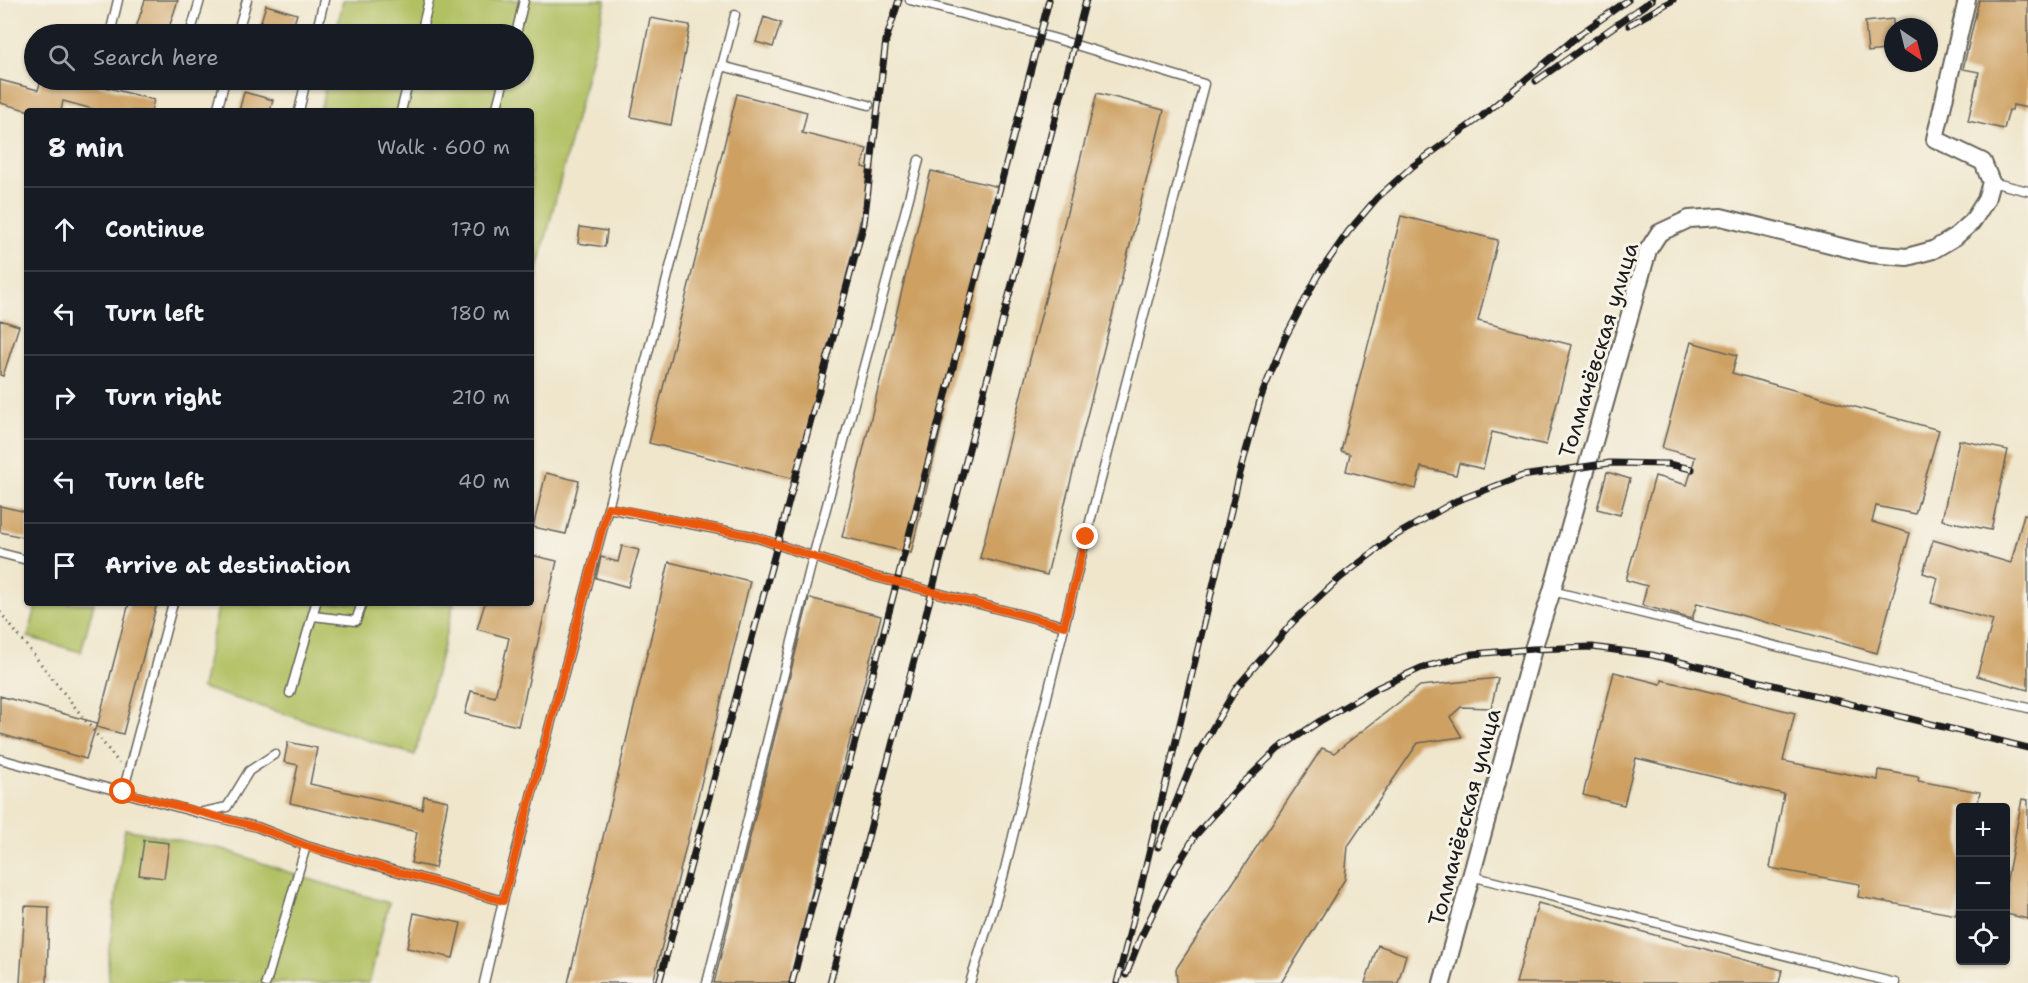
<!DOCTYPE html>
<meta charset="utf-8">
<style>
:root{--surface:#171b24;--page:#20242c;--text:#f1f3f6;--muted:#9ea1a6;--line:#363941}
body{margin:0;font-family:"Shantell Sans",sans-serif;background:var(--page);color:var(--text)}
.controls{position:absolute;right:18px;bottom:18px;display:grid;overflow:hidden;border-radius:6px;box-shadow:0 2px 4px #0004}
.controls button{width:54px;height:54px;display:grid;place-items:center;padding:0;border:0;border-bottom:2px solid var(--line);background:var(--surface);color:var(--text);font:30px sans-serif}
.compass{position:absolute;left:1884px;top:18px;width:54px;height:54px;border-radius:50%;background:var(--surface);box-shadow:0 2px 4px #0004;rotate:145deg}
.stop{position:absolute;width:18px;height:18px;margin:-14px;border:4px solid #ea580c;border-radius:50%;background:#fff}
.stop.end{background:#ea580c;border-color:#fff;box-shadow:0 2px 6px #0008}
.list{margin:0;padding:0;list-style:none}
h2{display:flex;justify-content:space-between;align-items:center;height:78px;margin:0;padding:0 24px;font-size:26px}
h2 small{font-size:20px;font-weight:400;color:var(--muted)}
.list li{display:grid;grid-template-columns:39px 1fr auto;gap:18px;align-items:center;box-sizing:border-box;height:84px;padding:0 24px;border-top:2px solid var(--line)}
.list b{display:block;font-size:22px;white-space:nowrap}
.list em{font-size:20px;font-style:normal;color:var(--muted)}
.icon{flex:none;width:33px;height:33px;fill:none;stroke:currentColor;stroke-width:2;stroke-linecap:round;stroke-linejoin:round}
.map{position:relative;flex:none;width:2028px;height:983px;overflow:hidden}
.search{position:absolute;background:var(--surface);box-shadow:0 2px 4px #0004;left:24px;top:24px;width:510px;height:66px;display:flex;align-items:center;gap:15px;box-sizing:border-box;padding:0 21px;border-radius:33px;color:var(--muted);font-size:22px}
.panel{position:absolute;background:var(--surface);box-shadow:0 2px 4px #0004;left:24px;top:108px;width:510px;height:498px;border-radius:6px}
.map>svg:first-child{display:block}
.green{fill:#b1c062;stroke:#666e3f;stroke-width:1.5}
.building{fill:#cea164}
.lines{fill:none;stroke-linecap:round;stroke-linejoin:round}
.lane-casing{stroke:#66635a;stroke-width:11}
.street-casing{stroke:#66635a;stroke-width:20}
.path{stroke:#66635a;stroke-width:3;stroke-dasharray:1.5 4.5;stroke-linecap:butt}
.lane{stroke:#fff;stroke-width:8}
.street{stroke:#fff;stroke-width:16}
.rail-casing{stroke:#1c1c1c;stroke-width:7}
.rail{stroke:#f7f3e8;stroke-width:4.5;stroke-dasharray:14;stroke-linecap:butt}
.route{stroke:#ea580c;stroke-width:8}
.labels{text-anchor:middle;stroke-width:6;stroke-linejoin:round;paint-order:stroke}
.street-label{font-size:22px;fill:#1c1c1c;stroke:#f7f3e8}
</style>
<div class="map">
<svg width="2028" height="983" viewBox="0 0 2028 983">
<rect width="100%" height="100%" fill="#f7f3e8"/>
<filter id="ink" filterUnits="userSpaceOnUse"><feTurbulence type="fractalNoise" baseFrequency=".0167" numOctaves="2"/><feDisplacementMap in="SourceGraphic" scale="12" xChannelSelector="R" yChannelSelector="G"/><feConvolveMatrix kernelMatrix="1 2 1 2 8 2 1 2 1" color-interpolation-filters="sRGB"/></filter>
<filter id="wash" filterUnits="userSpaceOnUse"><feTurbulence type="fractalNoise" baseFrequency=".008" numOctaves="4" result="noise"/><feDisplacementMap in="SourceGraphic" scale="24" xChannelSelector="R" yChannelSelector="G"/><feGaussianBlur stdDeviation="1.35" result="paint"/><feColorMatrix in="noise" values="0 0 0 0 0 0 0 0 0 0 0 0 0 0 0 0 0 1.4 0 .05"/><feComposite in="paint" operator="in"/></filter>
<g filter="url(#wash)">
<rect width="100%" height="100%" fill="#efe6cc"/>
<path class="green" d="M343,0H606L531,296V111H320L327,80H524V34H336Z
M37,603H94L81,652L28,637Z
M219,603H454L415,755L202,688Z
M125,829L223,849L302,877L389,903L369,983H109L108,959Z"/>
<g id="blocks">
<path class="building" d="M145,0H178L167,34H134Z
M1979,0H2028V108L2013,105L2012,110H2009L2004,129L1968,121L1979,72L1963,69Z
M266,5L297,14L291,34H257Z
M764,17L781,23L773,47L756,42Z
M650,18L690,25L671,125L631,117Z
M1893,19V49L1868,52L1865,22Z
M0,80L38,90L41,80H79L154,100L151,111H100L63,101L61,111H30L0,103Z
M244,92L273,100L270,111H239Z
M1097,93L1164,110L1047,575L980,558Z
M737,94L807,112L802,133L867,149L862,167L873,170L795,479L649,443Z
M931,171L999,187L911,553L842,537Z
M1401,216L1498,240L1478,321L1572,345L1546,445L1492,432L1483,469L1459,463L1456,475L1421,467L1416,489L1346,471L1350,454L1341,451Z
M580,227L607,231L605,247L578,243Z
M0,320L19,326L3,376L0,375Z
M1691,342L1737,355L1732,373L1939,430L1915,514L1876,506L1872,522L1910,533L1877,653L1697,603L1692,619L1642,605L1647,586L1626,580L1655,476L1687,485L1692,469L1695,457L1662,448Z
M1959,440L2008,450L1991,530L1942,520Z
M1607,472L1630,479L1620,515L1597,509Z
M546,473L579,481L566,534L533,527Z
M0,506L27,512V538L0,532Z
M2024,514L2028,515V690L1977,676L1993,620L1931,603L1938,578L1923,573L1933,540L2011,563Z
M622,546L639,550L628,587L596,578L601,557L618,562Z
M531,555L557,561L518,726L465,714L471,691L495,697L509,638L477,629L485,603H531Z
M669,562L750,581L653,983H568Z
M809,598L881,616L789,983H714Z
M129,603H157L123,734L97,727Z
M1614,672L1661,684L1662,680L1795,713L1783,761L1878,780L1879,770L1919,777L1918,781L1980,792L1977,807H1960V894L1956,915L1858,897L1860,884L1770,868L1784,794L1636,758L1624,805L1583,795Z
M1498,678L1491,708L1461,707L1450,717L1462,737L1418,743L1348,846L1345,879L1281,983H1177L1176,969L1322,748L1334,753L1420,686Z
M0,696L97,723L86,759L0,734Z
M288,742L317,748L310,784L422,809L424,796L448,801L435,868L411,863L417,832L290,803L298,765L284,762Z
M2022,799L2028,800V919L2006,914V884Z
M144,840L169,843L164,878L139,875Z
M1538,903L1782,970L1779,983H1516Z
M25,906L49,907L47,983H20Z
M414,913L461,923L453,958L407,948Z
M1378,945L1406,955L1398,983H1365Z"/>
</g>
</g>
<g filter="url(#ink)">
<use href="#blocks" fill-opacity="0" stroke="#66635a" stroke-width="1.5"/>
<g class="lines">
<g class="lane-casing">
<path id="lane" d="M910,0L1053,38L1204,84L1086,537L1003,877L970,983
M110,34L118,0
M190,34L200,0
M237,34L247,0
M316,34L324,0
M421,34L429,0
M516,34L524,0
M722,66L869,105
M217,111L225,80
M299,111L306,80
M401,111L409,80
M496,111L504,80
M1991,182L2028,191
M608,508L735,15
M0,553L27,560
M1552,591L2028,708
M313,616L356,621L362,603
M290,693L316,603
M0,759L199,813L227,807L249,771L275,754
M123,792L173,603
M199,813L257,827L306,846L503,901L484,983
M1471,876L1895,983
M503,901L608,508L752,536L868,575L1064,626
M266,983L306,846
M707,983L813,557L919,160"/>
</g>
<g class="street-casing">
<path id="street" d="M1442,983L1533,649L1552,591L1648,250L1659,233L1689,219L1721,217L1870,254L1907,257L1933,250L1955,237L1972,222L1986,200L1991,182L1983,162L1935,139L1967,0"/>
</g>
<path class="path" d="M0,612L119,763"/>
<use href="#lane" class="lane"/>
<use href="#street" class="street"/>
<g class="rail-casing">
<path id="rail" d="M1629,25L1673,0
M1536,81L1652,0
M1158,847L1192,763L1237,687L1293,622L1340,578L1393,537L1456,501L1522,476L1610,463L1668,464L1692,469
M1126,975L1140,939L1171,876L1195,836L1236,790L1278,749L1320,721L1377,688L1421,668L1473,654L1533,649L1592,647L1652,655L2028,748
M659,983L864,223L886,40L899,0
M792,983L1049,0
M830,983L1086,0
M1117,983L1140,891L1240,473L1261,397L1285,338L1318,275L1348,232L1377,198L1413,166L1481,117L1580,34L1628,0"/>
</g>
<use href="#rail" class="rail"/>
</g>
</g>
<g class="lines" filter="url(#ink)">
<path class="route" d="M123,792L257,827L306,846L503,901L608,507L752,536L868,575L1064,626L1086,537"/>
</g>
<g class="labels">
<g class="street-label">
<text transform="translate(1598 350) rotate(-73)" y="8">Толмачёвская улица</text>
<text transform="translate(1464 817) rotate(-75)" y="8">Толмачёвская улица</text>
</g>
</g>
</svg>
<div class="controls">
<button>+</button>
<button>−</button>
<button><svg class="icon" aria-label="locate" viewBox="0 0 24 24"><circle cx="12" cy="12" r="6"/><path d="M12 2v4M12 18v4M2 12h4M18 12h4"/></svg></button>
</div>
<svg class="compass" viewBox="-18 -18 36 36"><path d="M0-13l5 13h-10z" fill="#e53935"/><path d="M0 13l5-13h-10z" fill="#9ea1a6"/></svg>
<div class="stop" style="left:123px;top:792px"></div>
<div class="stop end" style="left:1086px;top:537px"></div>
<div class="search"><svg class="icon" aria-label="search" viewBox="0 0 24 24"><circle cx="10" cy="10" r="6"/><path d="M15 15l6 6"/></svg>Search here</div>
<section class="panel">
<h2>8 min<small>Walk · 600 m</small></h2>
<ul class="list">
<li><svg class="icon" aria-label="ahead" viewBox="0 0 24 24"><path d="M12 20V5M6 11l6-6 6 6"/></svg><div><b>Continue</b></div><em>170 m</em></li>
<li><svg class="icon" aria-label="left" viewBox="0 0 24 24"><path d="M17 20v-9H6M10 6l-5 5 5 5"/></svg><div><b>Turn left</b></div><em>180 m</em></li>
<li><svg class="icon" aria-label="right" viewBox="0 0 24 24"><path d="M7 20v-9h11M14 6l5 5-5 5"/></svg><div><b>Turn right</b></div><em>210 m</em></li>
<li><svg class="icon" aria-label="left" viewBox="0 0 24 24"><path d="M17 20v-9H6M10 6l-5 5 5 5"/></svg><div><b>Turn left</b></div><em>40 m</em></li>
<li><svg class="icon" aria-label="arrive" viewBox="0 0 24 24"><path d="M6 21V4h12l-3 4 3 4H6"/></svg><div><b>Arrive at destination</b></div></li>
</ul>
</section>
</div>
